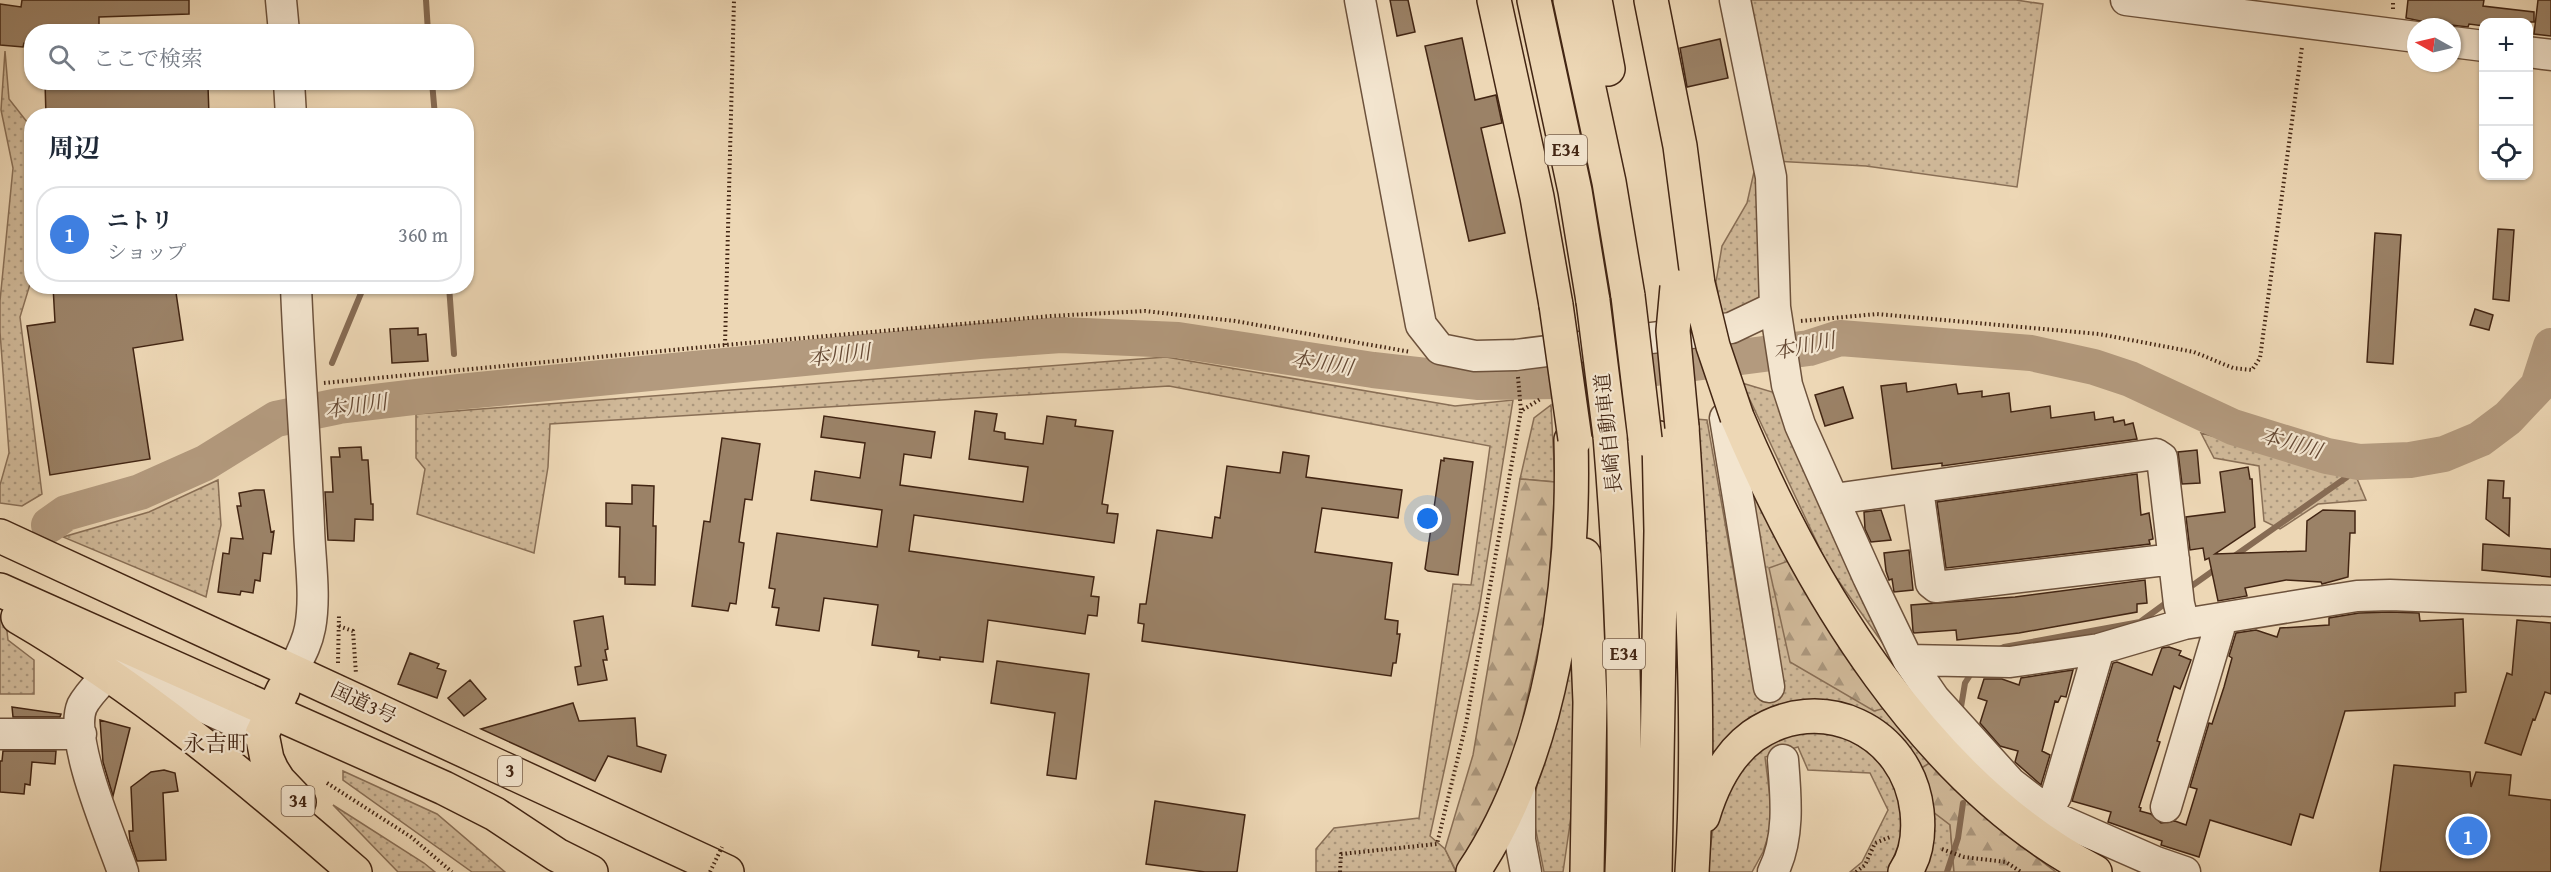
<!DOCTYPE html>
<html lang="ja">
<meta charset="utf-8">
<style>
:root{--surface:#fff;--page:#f2f2f3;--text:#1f2937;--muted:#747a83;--line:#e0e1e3;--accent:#8f2418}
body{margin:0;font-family:"Gentium Book Plus","Noto Serif JP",serif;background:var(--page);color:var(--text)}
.controls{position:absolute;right:18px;top:18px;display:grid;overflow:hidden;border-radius:12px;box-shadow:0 2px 4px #0004}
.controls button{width:54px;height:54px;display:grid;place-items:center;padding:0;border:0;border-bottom:2px solid var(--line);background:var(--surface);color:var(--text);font:30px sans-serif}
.compass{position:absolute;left:2407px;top:18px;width:54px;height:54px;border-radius:50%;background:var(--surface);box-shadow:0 2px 4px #0004;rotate:278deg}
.you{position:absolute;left:1428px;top:519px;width:21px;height:21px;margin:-15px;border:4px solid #fff;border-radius:50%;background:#1a73e8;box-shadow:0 0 0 9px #1a73e833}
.badge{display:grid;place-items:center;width:39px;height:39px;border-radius:50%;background:var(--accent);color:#fff;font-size:20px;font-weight:700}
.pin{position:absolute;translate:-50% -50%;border:3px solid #fff;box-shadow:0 2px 6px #0006}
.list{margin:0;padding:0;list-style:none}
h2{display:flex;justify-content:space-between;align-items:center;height:78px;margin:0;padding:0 24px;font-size:26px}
h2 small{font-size:20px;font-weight:400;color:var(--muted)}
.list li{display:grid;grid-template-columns:39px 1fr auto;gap:18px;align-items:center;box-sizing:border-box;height:96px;margin:0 12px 12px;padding:0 12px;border:2px solid var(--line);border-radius:24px}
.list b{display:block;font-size:22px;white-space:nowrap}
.list p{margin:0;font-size:20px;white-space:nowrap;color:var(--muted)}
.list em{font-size:20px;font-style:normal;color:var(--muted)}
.icon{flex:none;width:33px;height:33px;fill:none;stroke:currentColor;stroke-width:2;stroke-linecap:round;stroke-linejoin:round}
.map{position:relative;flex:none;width:2551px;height:872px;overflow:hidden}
.search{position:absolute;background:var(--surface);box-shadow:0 2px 4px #0004;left:24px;top:24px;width:450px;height:66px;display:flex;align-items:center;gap:15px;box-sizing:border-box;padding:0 21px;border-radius:24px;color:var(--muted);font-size:22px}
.panel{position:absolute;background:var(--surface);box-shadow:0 2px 4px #0004;left:24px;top:108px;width:450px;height:186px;border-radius:24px}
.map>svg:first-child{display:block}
.grass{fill:url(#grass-dots);stroke:#896f56;stroke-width:1.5}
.forest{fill:url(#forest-firs);stroke:#896f56;stroke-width:1.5}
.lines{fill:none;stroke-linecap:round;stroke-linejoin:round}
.stream{stroke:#866b53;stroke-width:6}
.river{stroke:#b39a7e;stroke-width:36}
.building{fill:#9b8267;stroke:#422513;stroke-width:1.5}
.minor-casing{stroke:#6d523c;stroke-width:33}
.highway-casing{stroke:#422513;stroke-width:36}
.path{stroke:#422513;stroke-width:4;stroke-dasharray:1.5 3;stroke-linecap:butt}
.minor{stroke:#f3e5cf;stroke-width:30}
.highway{stroke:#edd7b5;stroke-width:33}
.highway-bridge-casing{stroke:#422513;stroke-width:36;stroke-linecap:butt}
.path-bridge{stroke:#422513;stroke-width:4;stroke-dasharray:1.5 3;stroke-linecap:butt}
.highway-bridge{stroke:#edd7b5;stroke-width:33}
.labels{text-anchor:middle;stroke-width:4.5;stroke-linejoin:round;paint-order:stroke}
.shield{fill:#f3e5cf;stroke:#775f4b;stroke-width:1.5}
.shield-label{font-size:18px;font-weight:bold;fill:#422513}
.street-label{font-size:20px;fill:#422513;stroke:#f3e5cf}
.water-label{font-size:21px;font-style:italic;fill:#644833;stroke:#f3e5cf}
.quarter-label{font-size:22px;fill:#422513;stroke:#f3e5cf}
</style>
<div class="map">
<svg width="2551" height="872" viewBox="0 0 2551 872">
<defs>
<pattern id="grass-dots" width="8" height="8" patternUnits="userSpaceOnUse" patternTransform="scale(1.5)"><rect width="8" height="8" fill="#d0b999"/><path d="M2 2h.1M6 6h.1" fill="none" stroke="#aa967c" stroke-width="1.8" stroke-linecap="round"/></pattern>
<pattern id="forest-firs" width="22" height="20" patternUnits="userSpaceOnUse" patternTransform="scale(1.5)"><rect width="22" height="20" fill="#d0b999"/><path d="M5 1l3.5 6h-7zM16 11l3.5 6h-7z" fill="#aa967c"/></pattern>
</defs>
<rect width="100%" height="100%" fill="#edd7b5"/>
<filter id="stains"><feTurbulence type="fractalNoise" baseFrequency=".00333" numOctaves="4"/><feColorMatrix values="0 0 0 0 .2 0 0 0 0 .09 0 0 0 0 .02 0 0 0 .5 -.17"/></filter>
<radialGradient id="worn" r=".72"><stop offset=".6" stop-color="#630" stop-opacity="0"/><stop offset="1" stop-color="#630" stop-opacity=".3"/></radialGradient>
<path class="grass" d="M1743,0H2016L2043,4L2017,187L1866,166L1775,161Z
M5,51L9,99L31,127V281L20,317L42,494L22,506L0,503V485L9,453L0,332V301L13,168L1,110Z
M1756,163L1767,254L1758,302L1723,320L1716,282L1722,246L1747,203Z
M1166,357L1455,406L1513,400L1479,610L1430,836L1445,849L1456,872H1316V849L1334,828L1419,818L1453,584L1471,585L1490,446L1169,386L550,424L548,467L534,553L417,514L425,469L416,458V414Z
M1742,383L1779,394L1930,710L1828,566Z
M1551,405L1555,482L1520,479L1534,418Z
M1695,419L1707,420L1755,694L1783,690L1737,458L1890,707L1933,761L1920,769L1831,701L1788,702L1739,729L1709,767Z
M2201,433L2355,474L2366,500L2318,504L2280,529L2264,521L2259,466L2214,458Z
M218,480L221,525L206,597L63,537L149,512Z
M1575,617L1572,810L1563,872H1544L1532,811L1545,745Z
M0,619L6,622L8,640L34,660V694H0Z
M1804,730L1843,736L1877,757L1897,789L1904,830L1888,872H1850L1862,862L1888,810L1870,773L1808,770L1798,747L1765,757L1773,821L1763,852L1752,872H1707L1714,821L1733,780L1763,743Z
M343,771L437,814L505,872H472L343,780Z
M333,805L424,863L435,872H398Z
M1928,808L1950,824L1954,872H1917Z"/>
<path class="forest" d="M1520,479L1555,482L1548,605L1518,739L1490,824L1456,871L1445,849L1473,755Z
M1791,560L1890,707L1874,711L1790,662L1769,568Z
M1933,761L2005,834L2056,872H1954L1950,825L1928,808L1920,769Z"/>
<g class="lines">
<path class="stream" d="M426,0L428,32
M432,82L435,116
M449,286L454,354
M332,363L364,286
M2233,557L2347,477L2359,462
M2186,590L2217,568
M1998,650L2004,647L2140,622L2170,600
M1961,707L1965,683L1972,672
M1947,872L1958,838L1963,803"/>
<path class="river" d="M49,525L66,513L140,492L205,463L276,419L339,406L457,392L979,341L1061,335L1178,340L1373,370L1479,382L1556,381L1809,348L1840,338L2031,353L2094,367L2130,379L2233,427L2327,456L2359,462L2410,460L2444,454L2480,439L2508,418L2538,386L2551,346"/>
</g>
<path class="building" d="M22,0H189V14L99,17V32H32V44L24,43L23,47L0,45V4L21,7Z
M1390,0H1408L1415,32L1397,36Z
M2408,0H2484L2483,6L2534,12V22H2484V26L2469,24L2468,27L2425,22L2406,18Z
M2538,0H2551V36L2534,34Z
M1462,38L1475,100L1496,95L1502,123L1481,128L1505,233L1469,241L1425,46Z
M1720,39L1728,78L1687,87L1680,48Z
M45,82H192V86H208L209,116H46Z
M2498,229L2514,230L2509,301L2493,299Z
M2375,233L2401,235L2393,364L2367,362Z
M53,286H175L183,340L133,348L150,459L50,475L27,326L55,322Z
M2475,309L2493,315L2489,330L2470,325Z
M418,328V335L426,334L428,361L392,363L390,329Z
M1906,383L1907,392L1956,384L1958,394L1982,391V397L2009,393L2011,412L2050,406L2051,418L2094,412L2095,420L2113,417L2114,422L2124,420L2125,425L2133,423L2137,439L1942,466V463L1892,469L1881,386Z
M1843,387L1853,418L1825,426L1815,395Z
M975,411L997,414L994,431L1005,433V439L1043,444L1047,416L1076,420L1075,426L1113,431L1102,504L1108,505L1107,513L1118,514L1114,543L914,515L909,551L1094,577L1091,596L1099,597L1097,616L1088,615L1085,634L988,620L983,662L940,657V660L918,657L919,651L872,645L878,605L824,598L819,631L776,625L779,608L772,607L775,589L769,588L777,533L877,547L882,510L811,500L815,471L860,478L865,443L821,437L824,416L935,432L931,458L904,454L900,485L1023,502L1028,467L969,459Z
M722,438L760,444L752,500L745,499L739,542L744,543L736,604L730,603L728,611L692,606L704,521L710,522Z
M361,447L362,460H368L371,504H373V520L355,519L354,541L328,540L325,492H333L331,457H340L339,448Z
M2197,450L2200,483L2182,484L2178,452Z
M1283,452L1309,456L1306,477L1402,490L1398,518L1322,508L1315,552L1392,563L1385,619L1398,621L1397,634H1400L1396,663H1393L1391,676L1142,641L1144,624L1138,623L1140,604H1146L1157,530L1212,538L1215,517L1220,518L1227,466L1280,473Z
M1444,458L1473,462L1458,575L1428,571L1425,569L1441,460L1444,461Z
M2248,467L2250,479H2252L2255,527L2215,554L2306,551L2307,521L2323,510L2355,511V533H2350L2348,577L2322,584L2321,582L2286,580L2245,588L2247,596L2218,601L2209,558L2205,560L2203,548L2190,550L2186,517L2225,512L2220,472Z
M2137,474L2141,515L2149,513L2153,539L2149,540L2150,544L1946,568L1937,502Z
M2488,480L2504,481L2503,498H2510L2509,536L2486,519Z
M632,485L654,486L653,526H656L655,585L625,584V577H619L620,527L606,526V503L632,504Z
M255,490H264L271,532L274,531L271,554L263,553L260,581L255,580L253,593L241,591L240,595L218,592L223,553L229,554L231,538L243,539L237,506H241L239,493Z
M1881,510L1891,540L1871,542L1865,529L1864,512Z
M2483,544L2551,549V577L2482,570Z
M1909,550L1913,590L1894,592L1892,579L1889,580L1886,571L1884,553Z
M2145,580L2147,603L2137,604V612L2019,633L1957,640L1956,630L1914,633L1913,631L1911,605L2015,597Z
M2390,612L2419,613L2420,621L2463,619L2466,692L2455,693V706L2345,711L2313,818L2300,814L2291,845L2210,820L2199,857L2161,845L2162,841L2108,822L2111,812L2072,801L2113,663L2117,662L2152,675L2162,648L2169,647L2181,651L2179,655L2191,660L2180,689L2174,686L2157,741L2160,742L2139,807L2141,808L2140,811L2151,814L2161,823L2175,821L2186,825L2197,789L2190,787L2209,723L2212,724L2224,687L2232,658L2229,656L2236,633L2256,630L2277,637L2280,628L2329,625V618L2359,613Z
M603,616L608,649L605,650L607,660H603L607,680L578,685L575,667L581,666L574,621Z
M2517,620L2551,623V694L2545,692L2535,720L2533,719L2521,755L2485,743L2507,673L2512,675Z
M410,653L439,664L437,668L446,671L437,698L398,684Z
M997,661L1089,674L1076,779L1047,775L1055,713L991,703Z
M2073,670L2066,697L2061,696L2058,702L2055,701L2042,751L2050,755L2041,785L2015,762L2018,751L2000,746L1980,723L1987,701L1978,698L1984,679H2002L2019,685L2021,678Z
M470,680L486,699L464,716L448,698Z
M573,703L579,721L635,718L637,746L666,755L661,772L608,756L595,781L481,729Z
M12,707L61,714L60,717H13Z
M100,720L130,728L113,796L103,762Z
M3,751H56L55,764L32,762L30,785L25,784L24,794L0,792V761H2Z
M2394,765L2470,772L2471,787L2476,772L2511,775L2509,795L2551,800V872H2380Z
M164,770L175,773L178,791L163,793L166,860L137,861L130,840L129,831H133L131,787L151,772Z
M1155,801L1245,815L1237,872H1205L1146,864Z"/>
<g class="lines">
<g class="minor-casing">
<path id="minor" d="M281,0L284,32
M1360,0L1421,325L1440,349L1475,356L1516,355L1731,328L1775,307
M1735,0L1771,177L1775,307L1787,385L1800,425L1868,577L1908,660L2010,662L2099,649L2184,624L2357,596L2390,595L2551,601
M2126,0L2416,37
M2452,42L2484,46
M2528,52L2551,55
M289,82L291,116
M1725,418L1769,687
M1918,489L1931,583L1936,587L2174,559
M1834,499L2156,454L2162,458L2179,604L2184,624
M1908,660L1934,698L2011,783L2058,819L2156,862L2185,872
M293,670C300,656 307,644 310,628C316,596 310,560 309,528C306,447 299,367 296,286
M0,734H81
M1520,784V840L1526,872
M2166,807L2222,619
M2048,811L2056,796L2099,649
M123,872C111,837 68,739 82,706C88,694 100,683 109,673H125L142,679L262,734
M1773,872C1790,838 1786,797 1783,760"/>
</g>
<g class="highway-casing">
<path id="highway" d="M1494,0L1537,197L1556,305
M1534,0L1575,191L1593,301
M1570,0L1609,182L1628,296
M1595,0L1608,69
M1651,0L1680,146L1698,284
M1737,417C1809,587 1925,784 2095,872
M1682,427C1692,576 1701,723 1692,872
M1610,436C1622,583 1628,724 1622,872
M0,536L727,872
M1584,555L1590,702L1587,872
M0,590L444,788L495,814L557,855L591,872
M18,617C140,688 248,779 355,872
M283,690L262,734L267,759L272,770L279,781L299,802
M1703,816C1712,786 1727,755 1753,736C1820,689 1908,730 1917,811C1919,831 1917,855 1905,872
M1473,872C1553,753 1575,581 1571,440
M1655,872L1661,531L1659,438"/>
</g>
<path class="path" d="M2393,9V0
M1801,321L1877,314L2099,334L2194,352L2233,368L2252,370L2260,358L2302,47
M725,345L734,0
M1518,377L1521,411
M324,383L725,345L1051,316L1145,311L1235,321L1411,352
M339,626L353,631L356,674
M338,663L339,614
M327,783L411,837L452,872
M1942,849L1964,857L2006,862L2021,872
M1340,872L1341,854L1437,844L1466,724L1521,411L1542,398
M1856,872L1865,865L1875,843L1890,837"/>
<use href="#minor" class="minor"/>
<use href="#highway" class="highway"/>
<g class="highway-bridge-casing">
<path id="highway-bridge" d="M1698,284L1713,346L1737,417
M1677,287L1673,331L1682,427
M1628,296L1645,439
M1593,301L1610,436
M1556,305L1575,439"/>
</g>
<path class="path-bridge" d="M710,872L722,847"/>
<use href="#highway-bridge" class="highway-bridge"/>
</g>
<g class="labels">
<g class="shield">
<rect x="1545" y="135" width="42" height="30" rx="4.5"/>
<rect x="1603" y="639" width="42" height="30" rx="4.5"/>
<rect x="498" y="756" width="24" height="30" rx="4.5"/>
<rect x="281.5" y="786" width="33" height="30" rx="4.5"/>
</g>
<g class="shield-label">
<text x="1566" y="156">E34</text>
<text x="1624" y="660">E34</text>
<text x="510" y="777">3</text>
<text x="298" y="807">34</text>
</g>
<g class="street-label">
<text transform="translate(1608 433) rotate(-96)" y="7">長崎自動車道</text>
<text transform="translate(364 703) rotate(25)" y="7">国道3号</text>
</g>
<g class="water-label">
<text transform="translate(1804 346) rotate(-11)" y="7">本川川</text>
<text transform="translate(839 355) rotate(-6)" y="7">本川川</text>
<text transform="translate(1322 363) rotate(9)" y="7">本川川</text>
<text transform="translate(356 406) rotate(-8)" y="7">本川川</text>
<text transform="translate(2291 443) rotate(16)" y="7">本川川</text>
</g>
<g class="quarter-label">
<text x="216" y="751">永吉町</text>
</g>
</g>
<rect width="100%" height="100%" filter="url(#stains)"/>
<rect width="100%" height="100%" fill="url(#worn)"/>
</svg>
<div class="controls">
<button>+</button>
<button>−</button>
<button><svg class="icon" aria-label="locate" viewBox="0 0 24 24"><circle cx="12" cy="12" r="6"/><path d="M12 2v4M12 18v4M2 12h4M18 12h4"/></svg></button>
</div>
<svg class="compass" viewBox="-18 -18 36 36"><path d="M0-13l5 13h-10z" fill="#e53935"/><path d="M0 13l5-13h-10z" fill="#747a83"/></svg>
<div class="you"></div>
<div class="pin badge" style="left:2468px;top:836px;background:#3f7fe0">1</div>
<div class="search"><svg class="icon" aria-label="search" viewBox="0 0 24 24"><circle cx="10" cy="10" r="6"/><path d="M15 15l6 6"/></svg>ここで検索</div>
<section class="panel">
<h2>周辺<small></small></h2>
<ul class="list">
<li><span class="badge" style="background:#3f7fe0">1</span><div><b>ニトリ</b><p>ショップ</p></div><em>360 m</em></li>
</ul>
</section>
</div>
